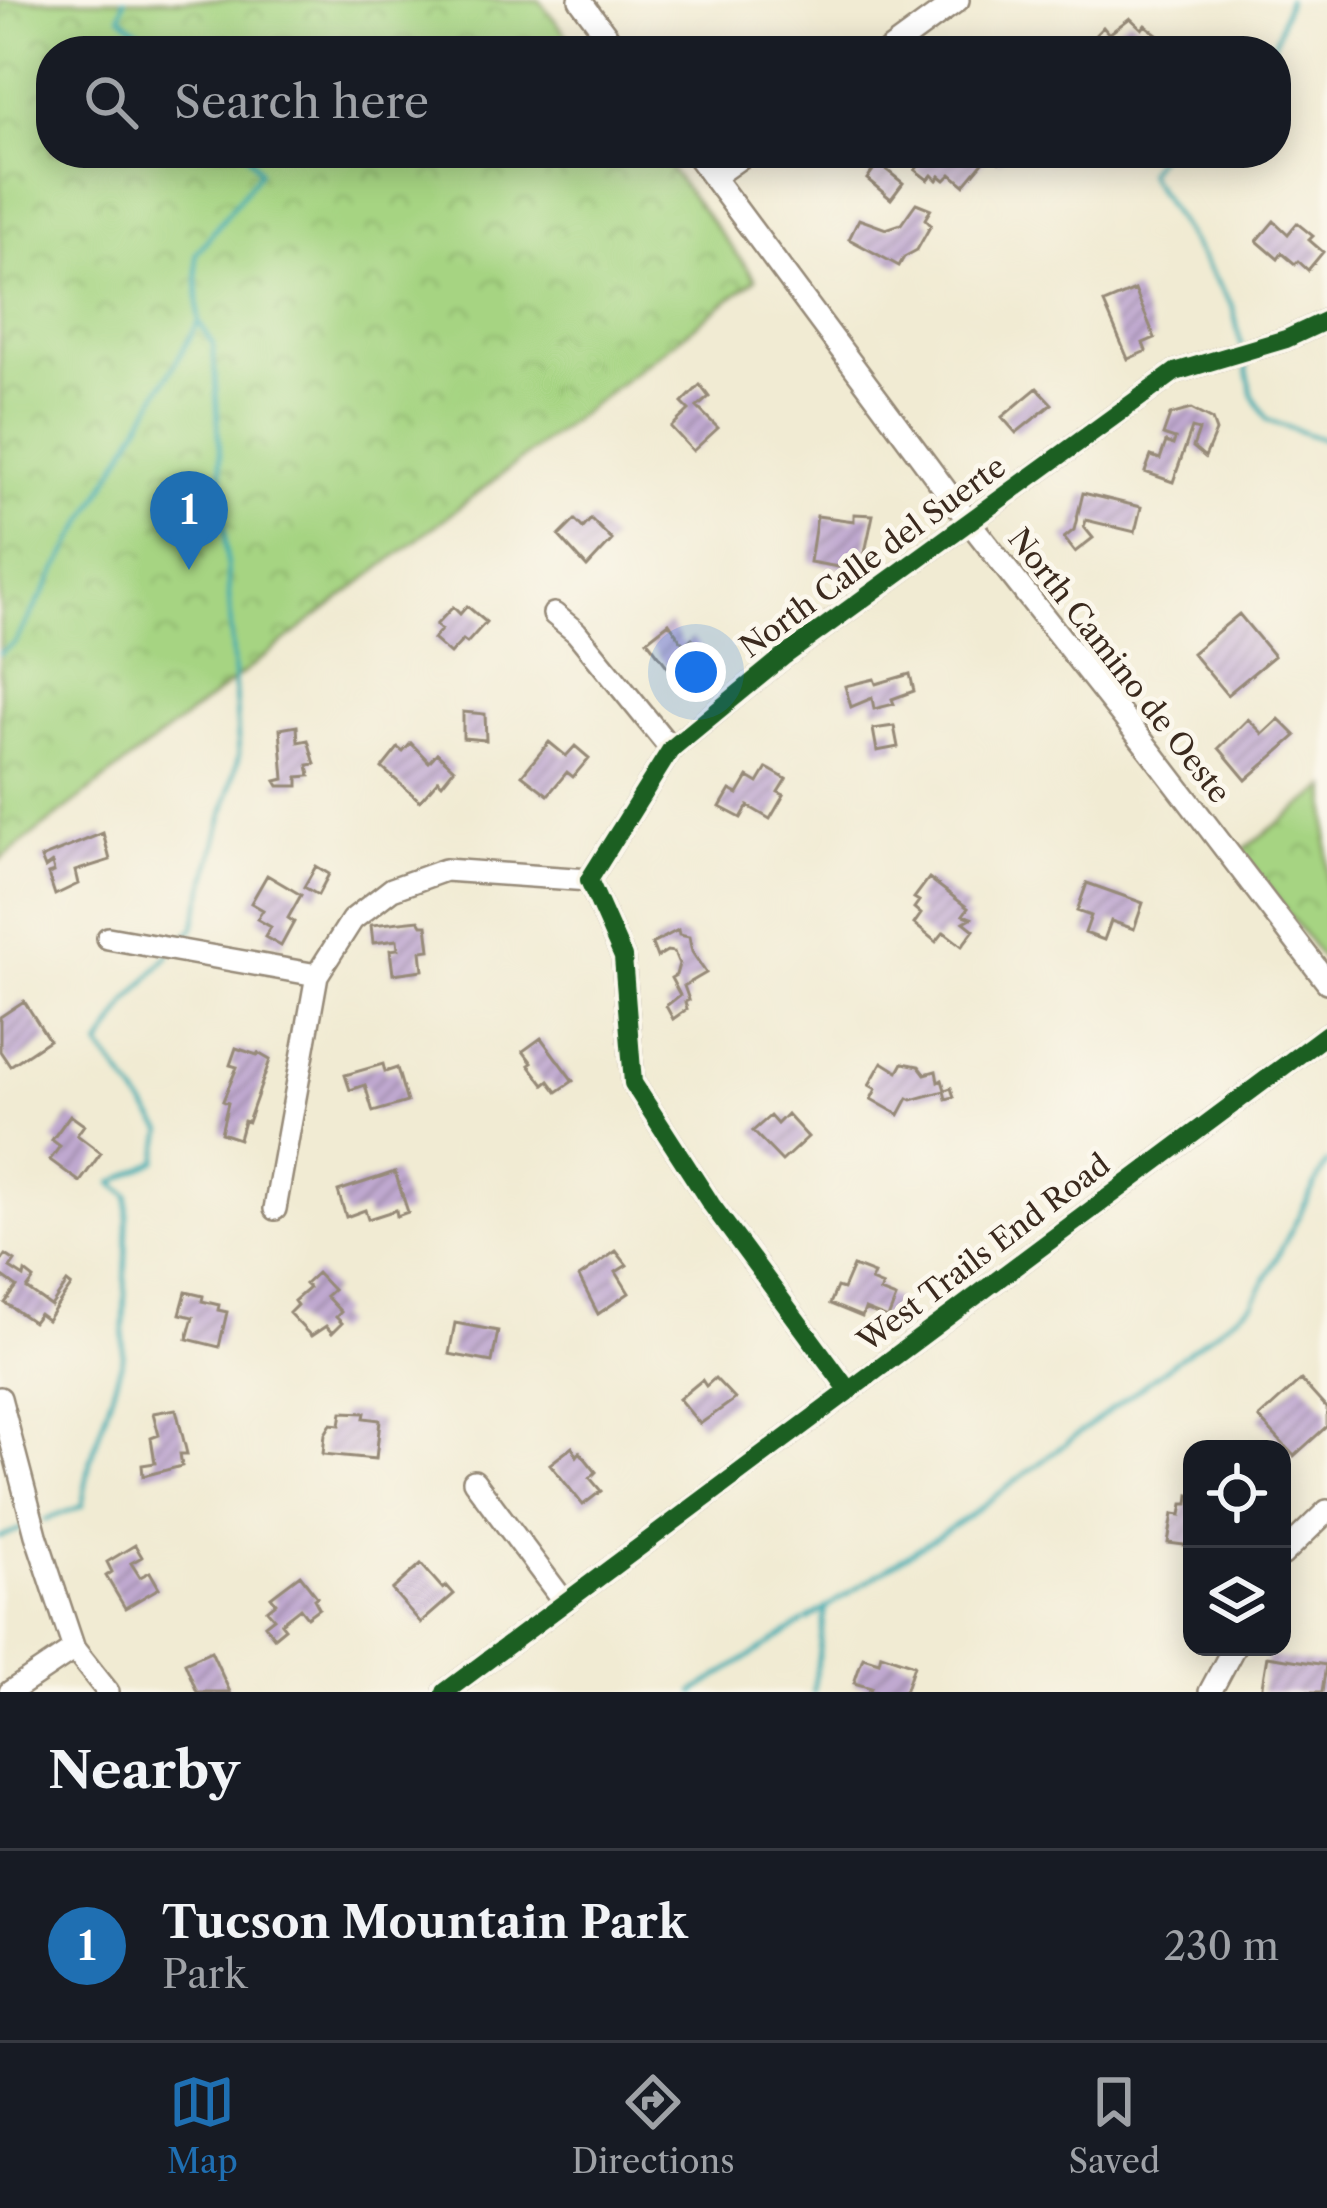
<!DOCTYPE html>
<style>
:root{--surface:#171b24;--page:#242831;--text:#f1f3f6;--muted:#9ea1a6;--line:#363941;--accent:#1f6fb2}
body{margin:0;font-family:"Libre Caslon Text",serif;background:var(--page);color:var(--text)}
.controls{position:absolute;right:36px;bottom:36px;display:grid;overflow:hidden;border-radius:24px;box-shadow:0 6px 30px #0003}
.controls button{width:108px;height:108px;display:grid;place-items:center;padding:0;border:0;border-bottom:3px solid var(--line);background:var(--surface);color:var(--text);font:60px sans-serif}
.you{position:absolute;left:696px;top:672px;width:42px;height:42px;margin:-30px;border:9px solid #fff;border-radius:50%;background:#1a73e8;box-shadow:0 0 0 18px #1a73e833}
.badge{display:grid;place-items:center;width:78px;height:78px;border-radius:50%;background:var(--accent);color:#fff;font-size:39px;font-weight:700}
.pin{position:absolute;translate:-50% -99px;filter:drop-shadow(0 3px 6px #0008)}
.pin::after{content:'';position:absolute;top:63px;width:42px;height:36px;background:inherit;clip-path:polygon(0 0,100% 0,50% 100%)}
.list{margin:0;padding:0;list-style:none}
h2{display:flex;justify-content:space-between;align-items:center;height:156px;margin:0;padding:0 48px;font-size:51px}
h2 small{font-size:39px;font-weight:400;color:var(--muted)}
.list li{display:grid;grid-template-columns:78px 1fr auto;gap:36px;align-items:center;box-sizing:border-box;height:192px;padding:0 48px;border-top:3px solid var(--line)}
.list b{display:block;font-size:45px;white-space:nowrap}
.list p{margin:0;font-size:39px;white-space:nowrap;color:var(--muted)}
.list em{font-size:39px;font-style:normal;color:var(--muted)}
.icon{flex:none;width:66px;height:66px;fill:none;stroke:currentColor;stroke-width:2;stroke-linecap:round;stroke-linejoin:round}
.map{position:relative;flex:none;width:1327px;height:1692px;overflow:hidden}
.search{position:absolute;background:var(--surface);box-shadow:0 6px 30px #0003;left:36px;right:36px;top:36px;height:132px;display:flex;align-items:center;gap:30px;box-sizing:border-box;padding:0 42px;border-radius:48px;color:var(--muted);font-size:45px}
.sheet{height:348px;background:var(--surface)}
nav{display:flex;justify-content:space-around;align-items:center;box-sizing:border-box;height:168px;border-top:3px solid var(--line);background:var(--surface);font-size:33px;color:var(--muted)}
nav a{display:grid;justify-items:center;gap:6px}
nav .on{color:var(--accent)}
.map>svg:first-child{display:block}
.park{fill:url(#park-crowns);stroke:#707f50;stroke-width:3}
.lines{fill:none;stroke-linecap:round;stroke-linejoin:round}
.stream{stroke:#39abb1;stroke-width:4.5}
.building{fill:url(#building-hatch)}
.minor-casing{stroke:#968a78;stroke-width:26}
.minor{stroke:#fff;stroke-width:21}
.cycleway-casing{stroke:#fbf7ec;stroke-width:26}
.cycleway{stroke:#1b5e20;stroke-width:18}
.labels{text-anchor:middle;stroke-width:10;stroke-linejoin:round;paint-order:stroke}
.street-label{font-size:30px;fill:#3b2a1e;stroke:#fbf7ec}
</style>
<div class="map">
<svg width="1327" height="1692" viewBox="0 0 1327 1692">
<defs>
<pattern id="park-crowns" width="20" height="18" patternUnits="userSpaceOnUse" patternTransform="scale(3)"><rect width="20" height="18" fill="#a6d482"/><path d="M2 6a3 3 0 1 1 6 0M12 15a3 3 0 1 1 6 0" fill="none" stroke="#90b670"/></pattern>
<pattern id="building-hatch" width="6" height="6" patternUnits="userSpaceOnUse" patternTransform="scale(3)"><rect width="6" height="6" fill="#c0a9d0"/><path d="M-1 1l2-2M0 6l6-6M5 7l2-2" fill="none" stroke="#9d8aa8"/></pattern>
</defs>
<rect width="100%" height="100%" fill="#fbf7ec"/>
<filter id="ink" filterUnits="userSpaceOnUse"><feTurbulence type="fractalNoise" baseFrequency=".00833" numOctaves="2"/><feDisplacementMap in="SourceGraphic" scale="24" xChannelSelector="R" yChannelSelector="G"/><feConvolveMatrix kernelMatrix="1 2 1 2 8 2 1 2 1" color-interpolation-filters="sRGB"/></filter>
<filter id="wash" filterUnits="userSpaceOnUse"><feTurbulence type="fractalNoise" baseFrequency=".004" numOctaves="4" result="noise"/><feDisplacementMap in="SourceGraphic" scale="48" xChannelSelector="R" yChannelSelector="G"/><feGaussianBlur stdDeviation="2.7" result="paint"/><feColorMatrix in="noise" values="0 0 0 0 0 0 0 0 0 0 0 0 0 0 0 0 0 1.4 0 .05"/><feComposite in="paint" operator="in"/></filter>
<g filter="url(#wash)">
<rect width="100%" height="100%" fill="#f1ebd3"/>
<path class="park" d="M0,0H539L579,51H51V153H658L756,279L0,860Z
M1327,787V965L1241,851Z"/>
<g class="lines">
<path class="stream" d="M124,0L120,16L164,51
M1272,51L1288,0
M1160,153L1147,173L1233,307L1241,345
M1244,356L1252,394L1267,420L1327,441
M0,653L15,643L197,325
M181,942L194,927L239,754L213,343L199,322L196,254L260,172L247,153
M45,1520L82,1506L90,1462L123,1358L128,1195L112,1183L157,1161L163,1131L100,1047L128,1001L169,955
M0,1537L21,1529
M694,1692L969,1516L1253,1303L1327,1162
M813,1692L825,1609"/>
</g>
<g id="blocks">
<path class="building" d="M1130,18L1142,29L1145,25L1161,37L1148,51H1088L1084,47L1103,27L1109,34Z
M943,153H998L1003,158L999,162L990,154L964,185L951,174L945,180L940,176L937,180L932,175L928,180L915,170L928,155L936,162Z
M878,163L903,183L891,199L867,179Z
M916,203L931,209L925,219L931,225L917,250L904,257L899,266L849,239L859,219L886,229L901,224Z
M1274,221L1288,234L1297,223L1313,236L1309,240L1323,252L1308,270L1298,261L1295,264L1282,253L1278,259L1257,241Z
M1135,290L1155,338L1143,343L1146,351L1128,359L1104,303Z
M700,385L709,397L697,407L718,428L693,451L671,427L689,410L682,403Z
M1037,388L1052,404L1016,433L1002,417Z
M1191,409L1212,420L1216,431L1205,457L1193,447L1199,430L1192,428L1173,482L1145,472L1151,456L1160,459L1166,442L1173,445L1175,439L1163,435L1170,415Z
M1083,493L1141,507L1135,532L1086,520L1084,527L1093,538L1075,552L1064,538L1074,530Z
M854,514L873,515L861,571L810,562L817,516L854,521Z
M591,519L612,540L587,567L559,536L575,520L583,528Z
M467,606L486,622L467,643L463,640L450,654L433,639L441,630L436,625L453,607L460,614Z
M1239,614L1274,656L1227,695L1192,653Z
M669,623L684,645L692,638L714,661L682,686L647,640Z
M910,674L914,691L892,699L894,704L874,709L872,698L851,707L845,686L874,679L876,684Z
M463,712L485,714L486,740L463,738Z
M1248,719L1263,734L1279,719L1296,736L1246,780L1219,748Z
M297,726L298,742L308,740L315,764L308,765L310,776L298,777V786H279L276,781L284,779L280,729Z
M894,726L898,747L877,751L873,729Z
M549,742L566,756L575,746L589,758L573,777L567,772L548,795L522,775Z
M411,743L429,762L437,753L454,769L442,784L438,780L420,801L382,768L398,748L403,752Z
M767,768L786,779L778,792L784,795L770,819L748,806L741,818L720,807L730,790L738,794L748,777L758,783Z
M103,833L110,860L75,871L78,884L55,895L48,874L54,872L52,863L45,868L41,858Z
M316,866L329,874L318,895L304,887Z
M267,875L301,895L288,918L294,922L281,946L265,937L271,927L257,919L263,910L251,903Z
M929,878L968,908L963,915L971,918L964,922L974,930L962,946L944,932L936,942L914,924L921,914L914,908L919,901L914,898Z
M1087,883L1143,903L1134,929L1111,921L1104,940L1085,933L1091,916L1077,911Z
M419,920L422,925H427L430,950L421,951L423,970L393,974L390,950L398,949L397,940L373,943L371,925Z
M678,930L679,935L689,937L692,952L706,973L684,986L689,1000L685,1002L687,1009L673,1019L666,1006L680,995L671,978L676,975L679,964L674,952L667,951L657,957L652,944Z
M24,1001L49,1040L10,1066L0,1051V1017Z
M541,1038L573,1081L557,1092L549,1081L544,1085L529,1065L532,1063L523,1051Z
M236,1048L257,1055L258,1053L270,1060L248,1122L244,1121L239,1139L221,1133L228,1103L223,1101L237,1067L230,1065Z
M882,1062L898,1072L903,1063L919,1066L925,1074L936,1071L938,1082L942,1080L945,1090L951,1088L954,1097L946,1099L944,1091L912,1100L908,1098L899,1115L871,1099L876,1089L869,1085Z
M383,1064L385,1072L397,1068L407,1102L373,1112L365,1085L350,1090L345,1075Z
M787,1114L808,1137L782,1161L753,1131L770,1116L777,1124Z
M70,1115L84,1125L77,1135L101,1153L80,1182L50,1160L60,1146L52,1140Z
M395,1172L408,1212L397,1216L396,1210L368,1219L365,1210L346,1217L338,1191Z
M616,1251L627,1265L616,1272L629,1293L598,1314L579,1277Z
M6,1255L15,1261L10,1268L24,1277L25,1272L34,1279L27,1289L51,1306L67,1283L71,1286L47,1320L39,1314L33,1322L5,1303L17,1287L0,1275V1263Z
M853,1266L874,1274L871,1281L883,1286L880,1292L896,1298L888,1318L865,1309L862,1317L830,1304L837,1287L843,1289Z
M317,1273L333,1290L326,1296L341,1312L336,1317L342,1323L332,1333L326,1326L311,1336L289,1313L297,1305L294,1301L309,1288L305,1284Z
M186,1292L203,1296L202,1301L219,1305L218,1310L227,1312L219,1347L187,1339L193,1317L180,1314Z
M455,1323L498,1331L492,1362L449,1354Z
M715,1378L735,1399L700,1424L679,1399L702,1380L706,1386Z
M1301,1380L1327,1409V1426L1294,1456L1259,1418Z
M176,1409L187,1454H180L182,1466L143,1476L142,1465L155,1463L151,1438L159,1435L153,1413Z
M342,1412L365,1413L364,1418L380,1420L376,1459L323,1454L325,1434L331,1424L340,1425Z
M572,1447L577,1456L580,1452L596,1472L590,1478L601,1491L583,1505L550,1464Z
M1189,1495L1192,1496V1546L1168,1543L1173,1514L1181,1515L1183,1504H1188Z
M135,1545L142,1557L131,1563L140,1577L150,1572L159,1588L125,1608L106,1576L112,1572L107,1562Z
M421,1564L443,1589L447,1586L454,1594L421,1623L392,1590Z
M300,1575L317,1597L314,1599L319,1608L307,1617L300,1608L281,1623L285,1628L274,1637L265,1625L274,1618L267,1610L276,1603L271,1597Z
M211,1651L230,1692H197L185,1663Z
M881,1654L914,1665L905,1692H869L871,1688L854,1683L863,1657L879,1662Z
M1267,1656L1326,1665L1322,1692H1261Z"/>
</g>
</g>
<g filter="url(#ink)">
<use href="#blocks" fill-opacity="0" stroke="#968a78" stroke-width="3"/>
<g class="lines">
<g class="minor-casing">
<path id="minor" d="M580,0L618,51
M888,51L958,0
M695,153L970,523L1151,752L1327,982
M713,177L747,153
M554,614L576,632L671,749
M108,938L317,975L352,920L392,889L445,870L589,880
M275,1209L317,975
M849,1391L711,1204L633,1083L623,957L589,880L671,749L783,657L1175,372L1286,339L1327,320
M0,1398L36,1535L74,1649L108,1692
M474,1481L565,1603
M1282,1555L1327,1511
M10,1692L74,1649
M445,1692L1327,1034
M1210,1692L1234,1647"/>
</g>
<use href="#minor" class="minor"/>
<g class="cycleway-casing">
<path id="cycleway" d="M849,1391L711,1204L633,1083L623,957L589,880L671,749L783,657L1175,372L1286,339L1327,320
M445,1692L1327,1034"/>
</g>
<use href="#cycleway" class="cycleway"/>
</g>
</g>
<g class="labels">
<g class="street-label">
<text transform="translate(873 557) rotate(-36)" y="10">North Calle del Suerte</text>
<text transform="translate(1119 666) rotate(52)" y="10">North Camino de Oeste</text>
<text transform="translate(984 1253) rotate(-37)" y="10">West Trails End Road</text>
</g>
</g>
</svg>
<div class="controls">
<button><svg class="icon" aria-label="locate" viewBox="0 0 24 24"><circle cx="12" cy="12" r="6"/><path d="M12 2v4M12 18v4M2 12h4M18 12h4"/></svg></button>
<button><svg class="icon" aria-label="layers" viewBox="0 0 24 24"><path d="M12 4l9 5-9 5-9-5zM3 14l9 5 9-5"/></svg></button>
</div>
<div class="you"></div>
<div class="pin badge" style="left:189px;top:570px">1</div>
<div class="search"><svg class="icon" aria-label="search" viewBox="0 0 24 24"><circle cx="10" cy="10" r="6"/><path d="M15 15l6 6"/></svg>Search here</div>
</div>
<section class="sheet">
<h2>Nearby<small></small></h2>
<ul class="list">
<li><span class="badge">1</span><div><b>Tucson Mountain Park</b><p>Park</p></div><em>230 m</em></li>
</ul>
</section>
<nav>
<a class="on"><svg class="icon" aria-label="map" viewBox="0 0 24 24"><path d="M3 6l6-2 6 2 6-2v14l-6 2-6-2-6 2zM9 4v14M15 6v14"/></svg>Map</a>
<a><svg class="icon" aria-label="directions" viewBox="0 0 24 24"><path d="M12 3l9 9-9 9-9-9zM9 14v-3h6M13 9l2 2-2 2"/></svg>Directions</a>
<a><svg class="icon" aria-label="saved" viewBox="0 0 24 24"><path d="M7 4h10v16l-5-4-5 4z"/></svg>Saved</a>
</nav>
